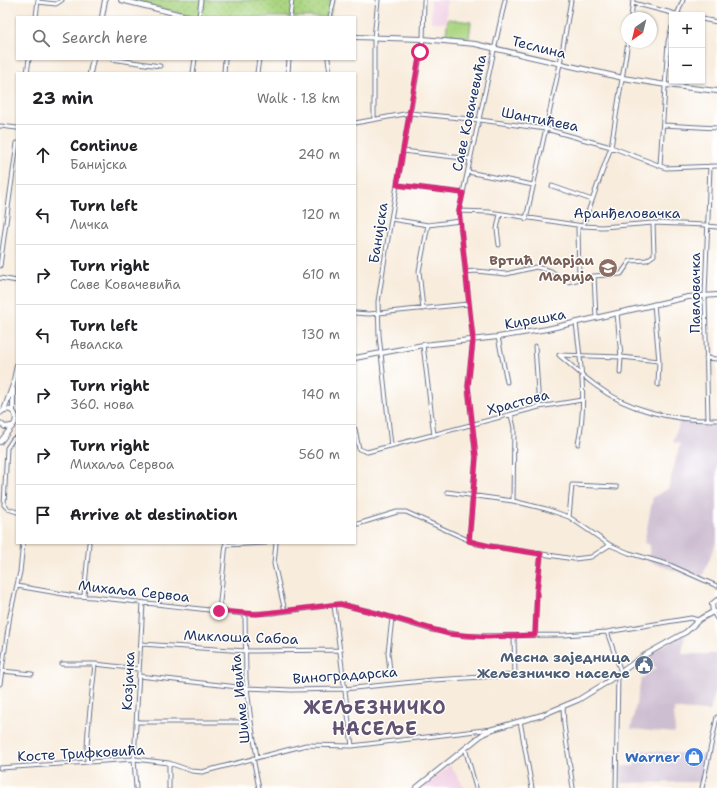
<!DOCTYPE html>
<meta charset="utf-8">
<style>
:root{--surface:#fff;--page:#f2f2f2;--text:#202124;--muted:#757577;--line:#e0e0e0}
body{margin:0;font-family:"Shantell Sans",sans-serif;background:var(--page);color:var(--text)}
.controls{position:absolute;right:12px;top:12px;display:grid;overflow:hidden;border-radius:0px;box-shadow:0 1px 3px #0004}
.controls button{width:36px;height:36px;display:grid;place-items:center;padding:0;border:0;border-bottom:1px solid var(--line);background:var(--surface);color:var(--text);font:20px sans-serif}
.compass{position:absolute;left:621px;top:12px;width:36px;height:36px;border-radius:50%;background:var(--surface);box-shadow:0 1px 3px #0004;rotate:215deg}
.stop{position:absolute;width:12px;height:12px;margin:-9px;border:3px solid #db2777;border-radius:50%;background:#fff}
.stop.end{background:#db2777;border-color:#fff;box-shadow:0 1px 4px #0008}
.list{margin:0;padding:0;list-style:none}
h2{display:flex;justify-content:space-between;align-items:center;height:52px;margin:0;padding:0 16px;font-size:17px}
h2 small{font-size:13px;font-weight:400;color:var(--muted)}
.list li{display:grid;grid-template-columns:26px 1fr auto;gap:12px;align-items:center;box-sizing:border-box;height:60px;padding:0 16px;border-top:1px solid var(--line)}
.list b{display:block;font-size:15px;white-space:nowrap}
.list p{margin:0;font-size:13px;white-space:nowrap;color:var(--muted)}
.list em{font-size:13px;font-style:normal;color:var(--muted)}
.icon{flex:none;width:22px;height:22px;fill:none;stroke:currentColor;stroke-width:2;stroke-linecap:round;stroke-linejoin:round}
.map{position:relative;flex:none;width:717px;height:788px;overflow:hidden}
.search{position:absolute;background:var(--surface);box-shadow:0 1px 3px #0004;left:16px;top:16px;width:340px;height:44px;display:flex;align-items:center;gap:10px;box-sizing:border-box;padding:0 14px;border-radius:0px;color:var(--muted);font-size:15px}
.panel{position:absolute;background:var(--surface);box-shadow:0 1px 3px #0004;left:16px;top:72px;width:340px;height:472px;border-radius:0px}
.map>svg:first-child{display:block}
.built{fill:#f1d0e4}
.industrial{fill:#cebed1}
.grass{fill:url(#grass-dots);stroke:#638270}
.garden{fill:#abd581;stroke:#638270}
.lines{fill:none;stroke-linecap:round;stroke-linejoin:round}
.minor-casing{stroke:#68718a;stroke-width:5}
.tertiary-casing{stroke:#68718a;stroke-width:6}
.minor{stroke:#fff;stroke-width:3}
.tertiary{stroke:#fff;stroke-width:4}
.route{stroke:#db2777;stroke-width:5}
.labels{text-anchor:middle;stroke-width:3;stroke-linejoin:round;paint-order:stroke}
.street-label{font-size:14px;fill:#1b2f5e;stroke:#fff}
.education-label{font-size:14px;font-weight:bold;fill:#785e54;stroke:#fff;text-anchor:end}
.service-label{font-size:14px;font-weight:bold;fill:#4e5e75;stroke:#fff;text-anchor:end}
.shop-label{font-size:14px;font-weight:bold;fill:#366cbe;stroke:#fff;text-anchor:end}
.district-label{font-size:18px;font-weight:bold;letter-spacing:1px;fill:#605270;stroke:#fff}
</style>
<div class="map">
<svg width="717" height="788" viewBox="0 0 717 788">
<defs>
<pattern id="grass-dots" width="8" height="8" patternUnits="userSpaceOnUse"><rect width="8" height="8" fill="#abd581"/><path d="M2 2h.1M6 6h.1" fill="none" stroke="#93b772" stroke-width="1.8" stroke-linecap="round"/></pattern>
</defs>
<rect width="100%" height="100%" fill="#fff"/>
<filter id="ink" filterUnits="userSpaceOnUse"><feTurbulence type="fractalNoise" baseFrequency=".025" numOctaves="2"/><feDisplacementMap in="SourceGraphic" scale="8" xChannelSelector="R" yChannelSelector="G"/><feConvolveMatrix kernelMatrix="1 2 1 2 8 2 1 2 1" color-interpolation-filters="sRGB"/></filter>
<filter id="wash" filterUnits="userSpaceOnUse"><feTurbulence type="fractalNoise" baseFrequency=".012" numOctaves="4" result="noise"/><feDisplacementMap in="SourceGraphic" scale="16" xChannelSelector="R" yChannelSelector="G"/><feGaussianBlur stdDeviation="0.9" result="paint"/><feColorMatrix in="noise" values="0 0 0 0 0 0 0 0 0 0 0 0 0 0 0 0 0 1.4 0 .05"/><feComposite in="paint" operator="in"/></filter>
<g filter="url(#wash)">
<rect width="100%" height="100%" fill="#f8ecdc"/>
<path class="built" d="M431,0H447L446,23L431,22Z
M450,765L465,788H423Z"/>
<path class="industrial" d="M680,421L705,426L706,423L717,422V540L701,580L648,561L650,545L644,543L653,497L668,489L680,444L673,442Z
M685,633L682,654H717V684L710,711L674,709L675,733L631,729L641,679L656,668L646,656Z
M635,750L708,755L703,782L621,783V766H635Z"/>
<path class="grass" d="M127,0H333L330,17H195Z"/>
<path class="garden" d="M448,19L471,22L469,38L446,34Z"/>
</g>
<g filter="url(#ink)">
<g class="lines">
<g class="minor-casing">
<path id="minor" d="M38,2L56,4L62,0
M633,3L680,15
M677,15L683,0
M36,17L38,0
M199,17L201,0
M290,17L292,0
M330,17L334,0
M631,18L633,0
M702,19L717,22
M111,59L160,66
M328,59L330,73
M27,73L29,59
M193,73L195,59
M224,73L225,59
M257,73L259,59
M288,73L289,59
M374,119V38L378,0
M355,123L410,113L480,120L546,129L611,147L666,168L717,166
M663,125L717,128
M0,126L17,128
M403,151L471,159
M660,165L668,42L672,27
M468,172L533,185
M397,185L463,193
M552,186L592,200
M459,211L489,212L583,226L602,227L653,223L707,225
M391,219L428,225L460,221
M526,219L560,64L571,0
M578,226L579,279
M583,226L611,147L628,42
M707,226L717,227
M499,245L497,229L500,214
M0,266L17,143
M465,272L476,271L506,274L536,267L551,271L567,282L594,276L621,274L630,261L647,260L654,255L653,223
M594,276L596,318
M0,278L17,281
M654,304L659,361L658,385
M423,309L419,271L428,225
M355,313L369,314L468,304
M617,313L621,357L620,373
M576,323C581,363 587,405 578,444
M498,337L507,382
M423,345L434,435
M535,346L539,407
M559,355C571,365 582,376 595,385C629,411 674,421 717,420
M559,355L621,357L659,361
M706,358L717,359
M511,415L514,428L513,501
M708,420L705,295L710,166
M355,429L359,449L367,452L539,407L582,400
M17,437L13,439L7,448L4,505L8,509L17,512
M391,446L379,335L378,302L391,219L423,39L424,0
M447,492L513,501L546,509L569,517L610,545L629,553L670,565L717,586
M569,517L572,485L617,487
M358,524L397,512H406L477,544L574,559L591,557L610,545
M469,541L476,457L468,386L473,340L459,211L505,0
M276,543L274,564L285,611
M225,545L266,543
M17,586L75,596L93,597L245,614L272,613L340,604L376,613L432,630L466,636L564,635L607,632L691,618L698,620
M84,596L89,543
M334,605L352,746
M219,611L226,543
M717,611L713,612L717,619
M245,614L246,679L251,722L257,757
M607,632L621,672
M535,635L537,590L541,554
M141,644L246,651L341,650
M62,664H95L139,669
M2,671L32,674
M390,671L388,653L392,618
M139,676L247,688L291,690L344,689L433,680L515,675L514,636
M0,684L10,615L20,572L23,543
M563,707L564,725L573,788
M520,721L532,788
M136,722H251
M465,748L476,788
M253,758L259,788
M87,762C86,729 92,697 95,664
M169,763V788
M0,768L134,759L169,763L192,771L202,772L306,745L352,746L492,729
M136,788L134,759L143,603
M616,788L618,674
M702,788L717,717"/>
</g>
<g class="tertiary-casing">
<path id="tertiary" d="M121,0L190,17
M102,17L105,0
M355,37L423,39L475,44L623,78L666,85L717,91
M90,73L93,59
M355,358L423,345L498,337L547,329L688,297L717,295
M4,410L13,385L17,365
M13,411V389
M0,413C6,407 14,409 16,417L15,423L0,442
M0,423L5,427L11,426
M416,788L483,734L493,729L542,715L578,700L604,684L645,655L686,632L700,619L713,612L712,604L717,600"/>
</g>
<use href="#minor" class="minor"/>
<use href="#tertiary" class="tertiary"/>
</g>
</g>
<g class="lines" filter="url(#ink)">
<path class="route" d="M219,611L257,614L340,604L376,613L449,634L487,637L535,635L537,590L541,554L489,546L469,541L476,457L468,386L473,340L459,211L463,193L397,185L420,52"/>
</g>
<defs>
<g id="school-disc" transform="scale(1)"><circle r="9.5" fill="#8d6e63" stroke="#fff"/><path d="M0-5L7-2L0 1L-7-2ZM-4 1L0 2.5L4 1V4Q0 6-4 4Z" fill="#fff"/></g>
<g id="civic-disc" transform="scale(1)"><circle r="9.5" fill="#5c6f8a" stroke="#fff"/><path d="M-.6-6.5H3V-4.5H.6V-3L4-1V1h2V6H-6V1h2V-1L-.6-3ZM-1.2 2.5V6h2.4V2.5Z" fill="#fff"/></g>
<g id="shop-disc" transform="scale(1)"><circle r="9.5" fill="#3f7fe0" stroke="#fff"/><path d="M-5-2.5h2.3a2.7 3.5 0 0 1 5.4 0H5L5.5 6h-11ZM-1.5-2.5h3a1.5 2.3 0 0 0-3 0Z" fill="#fff"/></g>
</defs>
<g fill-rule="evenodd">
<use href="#school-disc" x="608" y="268"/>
<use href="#civic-disc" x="644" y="665"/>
<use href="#shop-disc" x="694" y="757"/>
</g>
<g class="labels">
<g class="street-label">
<text transform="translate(539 47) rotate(14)" y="5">Теслина</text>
<text transform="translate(469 113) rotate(-78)" y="5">Саве Ковачевића</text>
<text transform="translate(540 119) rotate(11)" y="5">Шантићева</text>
<text x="627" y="218">Аранђеловачка</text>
<text transform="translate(378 233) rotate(-81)" y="5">Банијска</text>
<text transform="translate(695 293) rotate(-90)" y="5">Павловачка</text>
<text transform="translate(535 319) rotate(-10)" y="5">Кирешка</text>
<text transform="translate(518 402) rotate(-15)" y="5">Храстова</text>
<text transform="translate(134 591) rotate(6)" y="5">Михаља Сервоа</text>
<text transform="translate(241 637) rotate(2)" y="5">Миклоша Сабоа</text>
<text transform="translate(345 675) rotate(-4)" y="5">Виноградарска</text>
<text transform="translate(128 681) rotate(-87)" y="5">Козјачка</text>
<text transform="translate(240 699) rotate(-96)" y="5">Шиме Ивића</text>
<text transform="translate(81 753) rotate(-3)" y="5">Косте Трифковића</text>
</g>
<g class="education-label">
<text x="594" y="265">Вртић Марјаи<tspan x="594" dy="16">Марија</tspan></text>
</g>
<g class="service-label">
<text x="630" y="662">Месна заједница<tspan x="630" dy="16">Жељезничко насеље</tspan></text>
</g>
<g class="shop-label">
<text x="680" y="762">Warner</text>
</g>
<g class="district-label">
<text x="375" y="714">ЖЕЉЕЗНИЧКО<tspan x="375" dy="21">НАСЕЉЕ</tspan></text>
</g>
</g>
</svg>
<div class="controls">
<button>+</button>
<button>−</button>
</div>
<svg class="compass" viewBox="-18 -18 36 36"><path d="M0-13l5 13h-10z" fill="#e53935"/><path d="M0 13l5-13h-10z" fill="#757577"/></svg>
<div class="stop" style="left:420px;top:52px"></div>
<div class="stop end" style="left:219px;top:611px"></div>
<div class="search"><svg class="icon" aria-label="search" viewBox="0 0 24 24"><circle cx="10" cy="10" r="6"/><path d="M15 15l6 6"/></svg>Search here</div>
<section class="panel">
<h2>23 min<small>Walk · 1.8 km</small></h2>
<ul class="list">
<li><svg class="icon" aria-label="ahead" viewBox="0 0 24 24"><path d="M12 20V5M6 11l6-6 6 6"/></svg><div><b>Continue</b><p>Банијска</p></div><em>240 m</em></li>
<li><svg class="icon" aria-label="left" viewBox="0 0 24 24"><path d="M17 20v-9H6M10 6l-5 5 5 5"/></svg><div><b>Turn left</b><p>Личка</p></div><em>120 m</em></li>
<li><svg class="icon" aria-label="right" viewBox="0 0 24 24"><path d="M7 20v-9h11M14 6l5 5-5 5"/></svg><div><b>Turn right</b><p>Саве Ковачевића</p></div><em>610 m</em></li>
<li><svg class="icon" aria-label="left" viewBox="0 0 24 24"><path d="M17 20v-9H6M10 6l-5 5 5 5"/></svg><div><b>Turn left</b><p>Авалска</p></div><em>130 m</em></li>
<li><svg class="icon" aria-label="right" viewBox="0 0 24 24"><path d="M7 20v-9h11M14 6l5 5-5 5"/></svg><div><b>Turn right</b><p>360. нова</p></div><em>140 m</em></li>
<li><svg class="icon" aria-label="right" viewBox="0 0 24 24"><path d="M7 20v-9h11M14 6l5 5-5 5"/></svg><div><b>Turn right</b><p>Михаља Сервоа</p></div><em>560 m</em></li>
<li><svg class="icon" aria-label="arrive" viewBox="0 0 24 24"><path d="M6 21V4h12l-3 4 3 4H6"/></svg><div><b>Arrive at destination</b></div></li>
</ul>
</section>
</div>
